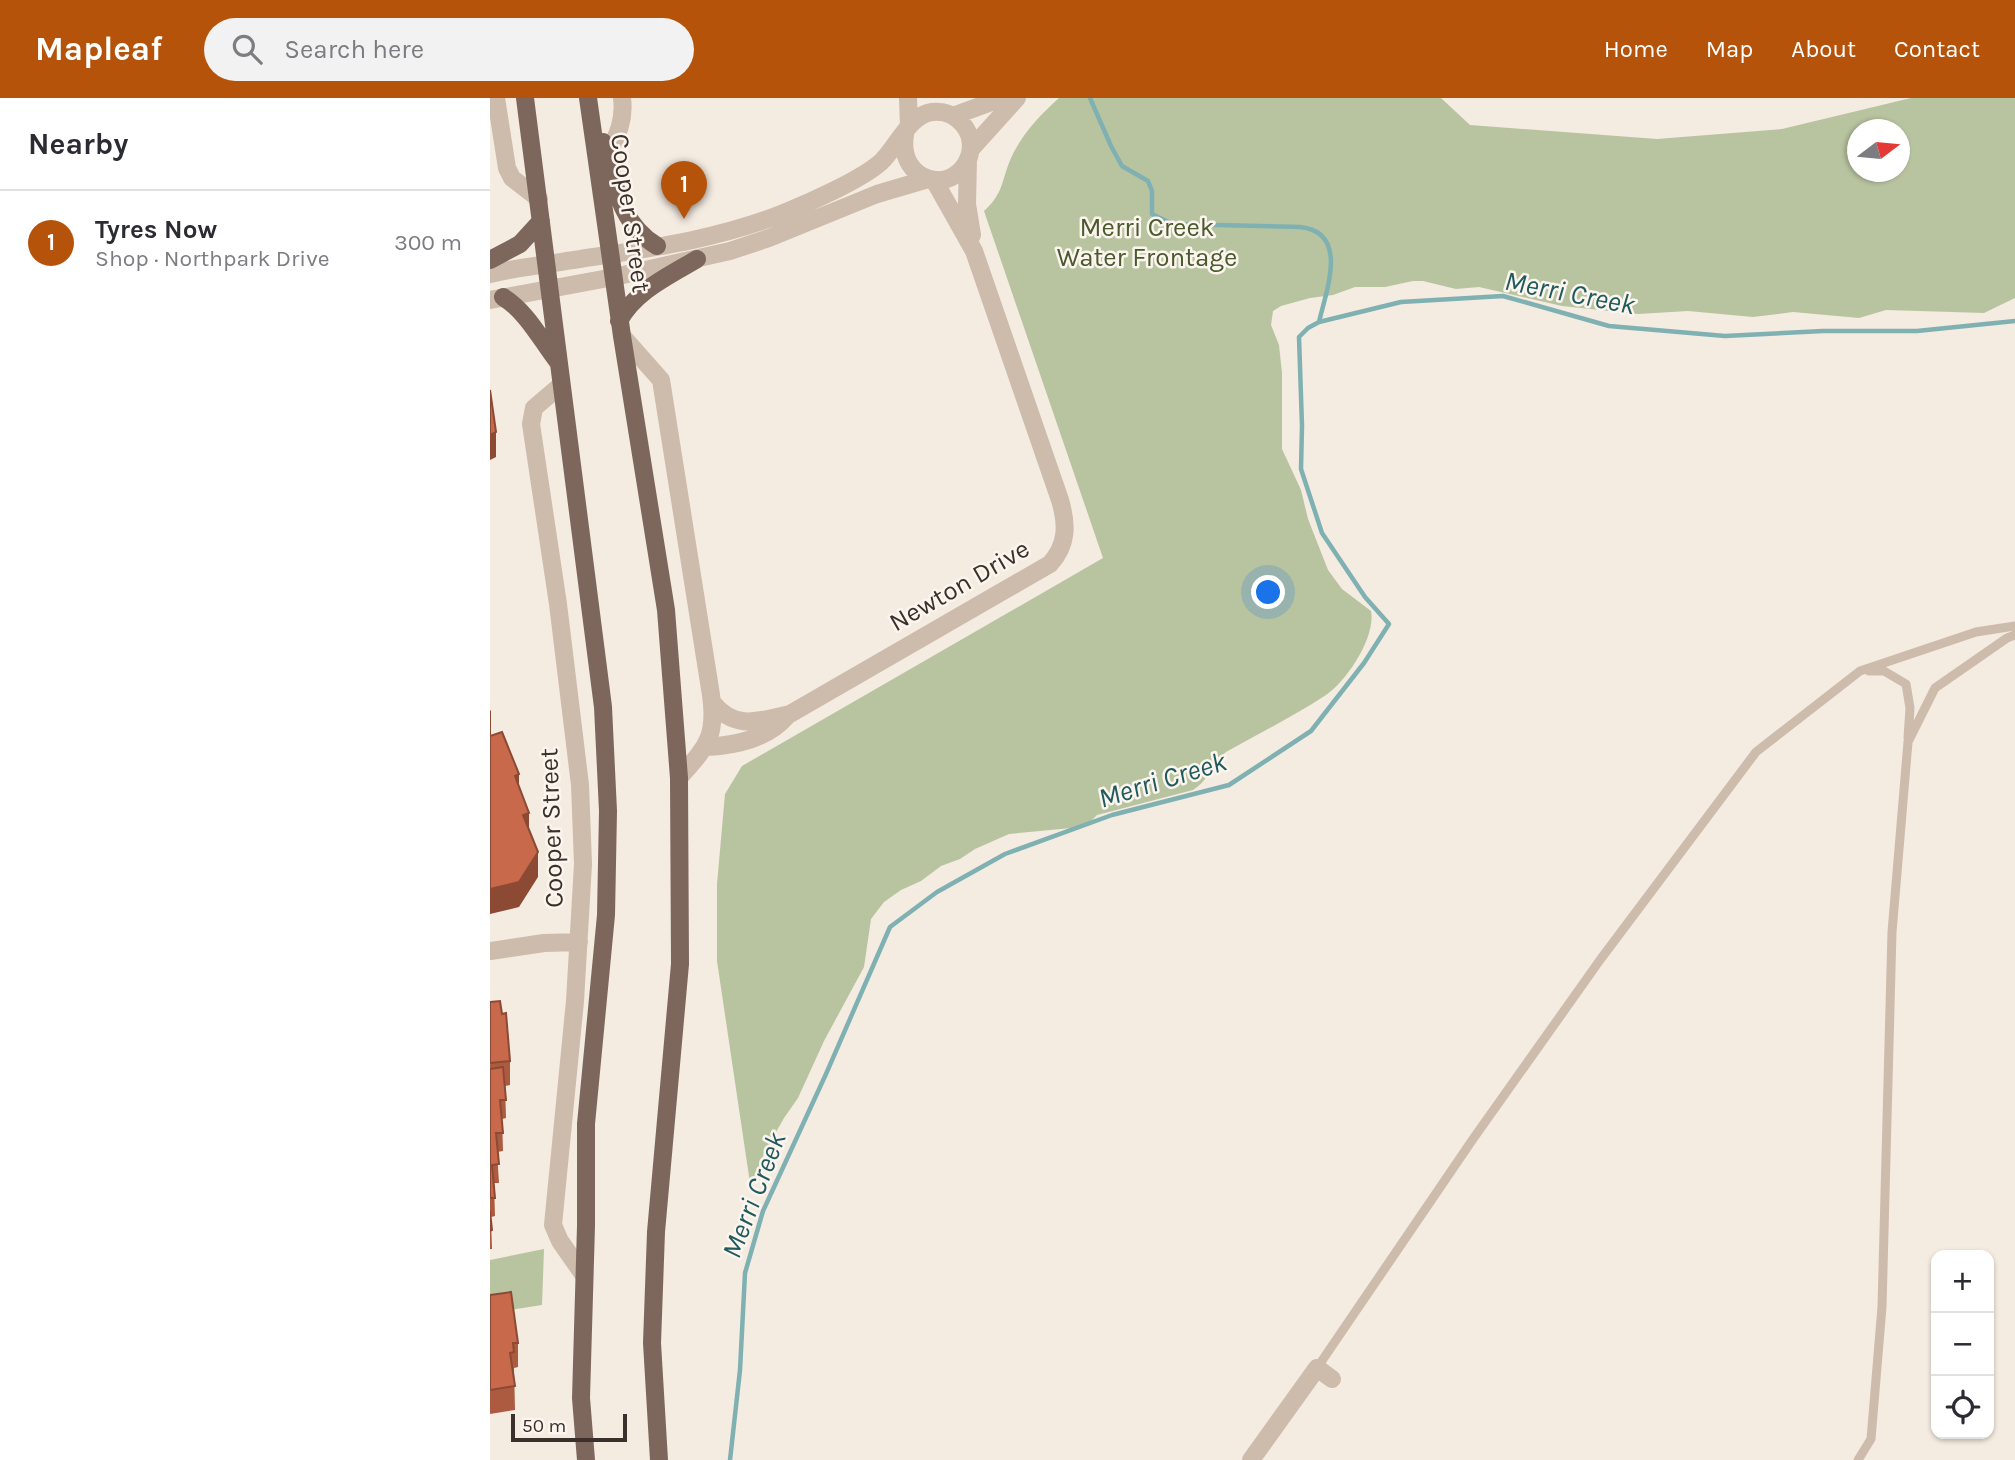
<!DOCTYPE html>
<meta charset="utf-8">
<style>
:root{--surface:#fff;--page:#f2f2f3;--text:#2b2b33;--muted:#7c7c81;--line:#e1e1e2;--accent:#b45309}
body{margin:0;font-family:Karla,sans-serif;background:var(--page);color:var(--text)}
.controls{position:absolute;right:21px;bottom:21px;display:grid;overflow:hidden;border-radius:14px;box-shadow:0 2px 5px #0004}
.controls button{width:63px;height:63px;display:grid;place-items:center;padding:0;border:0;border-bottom:2px solid var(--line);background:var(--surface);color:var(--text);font:35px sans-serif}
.compass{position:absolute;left:1357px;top:21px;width:63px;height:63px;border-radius:50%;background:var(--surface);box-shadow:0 2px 5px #0004;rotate:74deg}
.scale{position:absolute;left:21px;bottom:18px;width:116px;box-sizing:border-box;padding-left:7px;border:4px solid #3b302b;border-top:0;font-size:19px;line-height:24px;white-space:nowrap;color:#3b302b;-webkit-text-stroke:5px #fbf5ee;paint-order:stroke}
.you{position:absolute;left:779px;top:495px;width:24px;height:24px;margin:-18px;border:5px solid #fff;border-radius:50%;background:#1a73e8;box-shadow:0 0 0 10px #1a73e833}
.badge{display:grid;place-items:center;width:46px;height:46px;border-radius:50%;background:var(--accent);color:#fff;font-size:23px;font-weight:700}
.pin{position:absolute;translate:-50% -58px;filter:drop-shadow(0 2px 4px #0008)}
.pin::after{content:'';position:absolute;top:37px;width:24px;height:21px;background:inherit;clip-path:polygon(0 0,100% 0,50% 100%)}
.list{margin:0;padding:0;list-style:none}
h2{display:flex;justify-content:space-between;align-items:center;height:91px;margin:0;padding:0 28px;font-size:30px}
h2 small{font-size:23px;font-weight:400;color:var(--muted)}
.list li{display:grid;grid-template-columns:46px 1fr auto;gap:21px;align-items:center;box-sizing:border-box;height:105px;padding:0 28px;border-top:2px solid var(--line)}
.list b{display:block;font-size:26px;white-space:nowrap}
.list p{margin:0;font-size:23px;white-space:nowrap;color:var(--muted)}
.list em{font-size:23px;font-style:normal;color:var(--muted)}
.icon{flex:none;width:38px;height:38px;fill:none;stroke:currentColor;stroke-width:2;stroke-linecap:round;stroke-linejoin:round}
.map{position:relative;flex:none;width:1525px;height:1362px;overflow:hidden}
header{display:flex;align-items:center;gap:42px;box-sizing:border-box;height:98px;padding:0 35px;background:var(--accent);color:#fff}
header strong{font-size:33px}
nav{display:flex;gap:38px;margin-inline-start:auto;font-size:24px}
.search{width:490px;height:63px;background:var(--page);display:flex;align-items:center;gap:18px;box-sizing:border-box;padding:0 24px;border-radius:38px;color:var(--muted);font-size:26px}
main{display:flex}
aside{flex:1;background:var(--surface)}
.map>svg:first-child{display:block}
.green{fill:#b8c4a0;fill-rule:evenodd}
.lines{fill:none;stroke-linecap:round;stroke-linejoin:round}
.stream{stroke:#7fb0b2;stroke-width:4.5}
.service{stroke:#cdbbac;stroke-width:9}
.minor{stroke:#cdbbac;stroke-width:18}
.primary{stroke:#7d675c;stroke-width:18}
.wall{fill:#ac5a40}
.shaded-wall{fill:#8c4a34}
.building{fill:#c8694b;stroke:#8c4a34;stroke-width:2}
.labels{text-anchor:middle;stroke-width:5;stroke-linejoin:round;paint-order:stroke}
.street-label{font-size:26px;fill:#3b302b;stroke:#fbf5ee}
.park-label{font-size:26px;fill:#4a5a2e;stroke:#fbf5ee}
.water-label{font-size:28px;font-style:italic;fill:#1f5a5e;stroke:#fbf5ee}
</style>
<header>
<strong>Mapleaf</strong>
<div class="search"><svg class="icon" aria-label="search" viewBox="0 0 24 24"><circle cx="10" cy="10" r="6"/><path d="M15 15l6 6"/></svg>Search here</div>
<nav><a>Home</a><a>Map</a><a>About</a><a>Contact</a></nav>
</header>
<main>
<aside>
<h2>Nearby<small></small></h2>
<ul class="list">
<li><span class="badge">1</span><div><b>Tyres Now</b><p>Shop · Northpark Drive</p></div><em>300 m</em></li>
</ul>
</aside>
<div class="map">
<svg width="1525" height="1362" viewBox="0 0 1525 1362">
<rect width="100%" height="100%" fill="#f4ebe1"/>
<path class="green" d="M569,0H951L980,27L1167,41L1292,31L1421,0H1525V200L1494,215L1396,212L1369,220L1303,214L1263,219L1198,213L1148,216L1072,208L989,189L966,191L933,183H923L895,189H865L843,197L820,200L791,208L783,213L781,227L789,247L792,275V351L811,392L818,421L838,472L852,491L881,513C886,539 857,583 836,597C804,618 770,635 736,654C722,666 719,682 703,692L607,717L598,726L592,729L519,736L485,751L470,761L451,768L431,783L411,792L394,804L381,821L374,869L334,943L308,1000L294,1020L274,1055L267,1075L260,1085L227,863V786L235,696L252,668L613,460L494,113C514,95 511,83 521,60C532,36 549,18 569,0ZM1367,32H1409V74H1367Z
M54,1151L52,1207L0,1215V1162Z"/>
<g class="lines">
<path class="stream" d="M600,0L621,48L632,68L658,83L662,93V116L682,126L810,129C860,134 836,193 829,224
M240,1362L250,1272L255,1175L273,1113L336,976L400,829L447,794L515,756L622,717L739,687L821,633L874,565L899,526L875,499L832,435L811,371L812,328L809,239L818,230L829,224L911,204L1013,198L1119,228L1235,238L1333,233H1427L1525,223"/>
<path class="service" d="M1379,573H1394L1416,586L1420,610L1418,640
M827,1270L983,1041L1110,862L1266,654L1370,573L1486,534L1525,528
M1368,1362L1381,1341L1392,1209L1402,834L1418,644L1445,590L1517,540L1525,537"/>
<path class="minor" d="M6,0L17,70L22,80L49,101
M418,0L419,28
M463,18L512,0
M481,51L527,0
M117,58C127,38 135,23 132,0
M478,61L477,106L482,137
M0,176C19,171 38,169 58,166C137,153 221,145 296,114C321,104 372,81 391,64C407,49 419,17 442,14C467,11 487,35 479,59C464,99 407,84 415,37
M0,202L124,179L240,153L279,140L387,96L438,81
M132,238L171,282L221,597C227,640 216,649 189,680
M71,287L44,310L41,326L68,506L90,687L93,766L85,903L63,1127L70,1143L93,1176
M222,604C245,633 269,623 300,616L560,466C578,446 577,426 570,402L484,153L444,82
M217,649C247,647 277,641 297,618
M0,853L54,845L89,844
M761,1362L827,1270L842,1281"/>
<path class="primary" d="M35,0L113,609L118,713L116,817L96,1026V1128L91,1300L96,1362
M98,0L132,238L176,512L189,680L190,866L166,1134L162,1245L169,1362
M113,44C125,84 128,124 167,148
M0,162L30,146L51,123
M13,199C37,214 51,242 68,264
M129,223C145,193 179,178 207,161"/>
</g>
<path class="wall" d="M0,904L12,916L20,963V987L15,988L16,1020L12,1021L13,1053L7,1054L9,1085H4L5,1118L1,1119L2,1151H0Z
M0,1197L28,1245V1269L24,1270L25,1312L0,1316Z"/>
<path class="shaded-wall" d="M6,334V359L0,362V337Z
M1,612V637H0V613Z
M29,676V701L25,678Z
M39,715V739L33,717Z
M48,754V779L29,809L0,816V791Z"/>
<path class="building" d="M0,292L6,334L0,337Z
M12,634L29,676L25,678L39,715L33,717L48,754L29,784L0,791V638Z
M10,903L12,916L16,915L20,963L0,965V904Z
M13,969L16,1002H10L13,1035H6L9,1066L2,1067L5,1100H0V971Z
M0,1113L2,1132L0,1133Z
M21,1194L28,1245H23L24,1254L20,1255L25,1288L0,1292V1197Z"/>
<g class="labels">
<g class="street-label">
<text transform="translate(141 115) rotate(82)" y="9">Cooper Street</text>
<text transform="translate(469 487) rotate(-30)" y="9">Newton Drive</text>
<text transform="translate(61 730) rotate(-92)" y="9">Cooper Street</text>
</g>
<g class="park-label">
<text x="657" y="138">Merri Creek<tspan x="657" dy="30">Water Frontage</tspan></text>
</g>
<g class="water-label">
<text transform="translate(1080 194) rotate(11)" y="10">Merri Creek</text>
<text transform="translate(672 681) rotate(-17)" y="10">Merri Creek</text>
<text transform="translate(263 1097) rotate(-69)" y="10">Merri Creek</text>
</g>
</g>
</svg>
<div class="controls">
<button>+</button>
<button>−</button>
<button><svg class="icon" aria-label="locate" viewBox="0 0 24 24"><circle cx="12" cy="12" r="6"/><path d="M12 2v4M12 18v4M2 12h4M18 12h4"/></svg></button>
</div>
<svg class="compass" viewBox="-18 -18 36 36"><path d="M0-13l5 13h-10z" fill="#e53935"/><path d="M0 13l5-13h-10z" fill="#7c7c81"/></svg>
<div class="scale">50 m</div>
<div class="you"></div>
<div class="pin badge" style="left:194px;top:121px">1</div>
</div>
</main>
